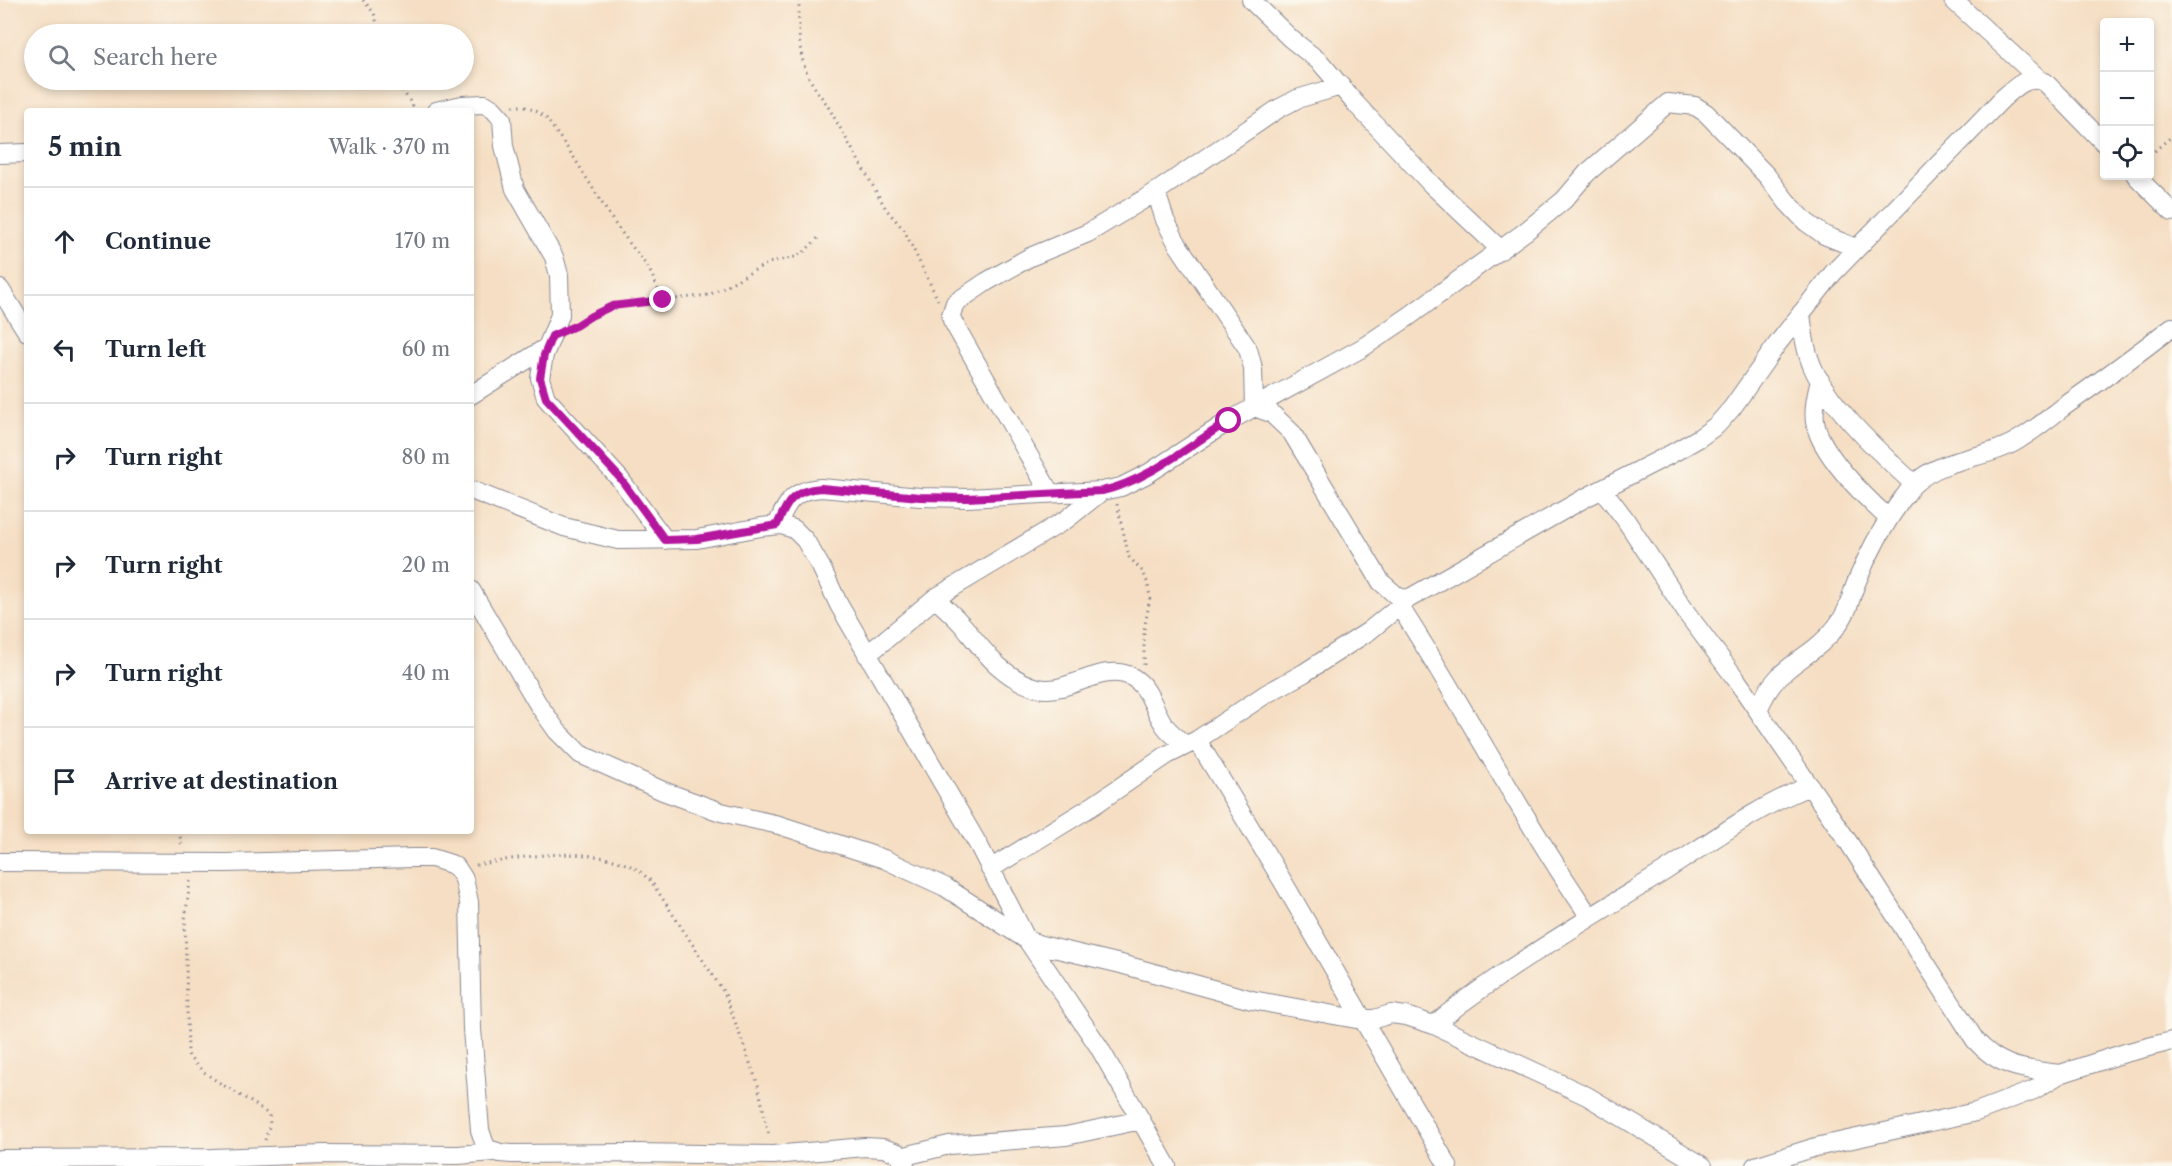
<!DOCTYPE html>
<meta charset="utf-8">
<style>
:root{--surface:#fff;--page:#f2f2f3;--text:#1f2937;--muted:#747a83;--line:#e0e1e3}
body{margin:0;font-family:"Libre Caslon Text",serif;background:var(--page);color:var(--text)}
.controls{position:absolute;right:18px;top:18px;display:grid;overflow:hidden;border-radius:6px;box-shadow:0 3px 9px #0003}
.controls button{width:54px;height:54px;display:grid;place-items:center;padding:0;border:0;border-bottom:2px solid var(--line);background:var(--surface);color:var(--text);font:30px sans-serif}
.stop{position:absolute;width:18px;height:18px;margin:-14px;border:4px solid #b5179e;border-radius:50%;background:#fff}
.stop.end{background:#b5179e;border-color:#fff;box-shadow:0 2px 6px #0008}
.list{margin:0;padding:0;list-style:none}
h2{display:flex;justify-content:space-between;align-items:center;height:78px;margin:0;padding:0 24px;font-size:26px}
h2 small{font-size:20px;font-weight:400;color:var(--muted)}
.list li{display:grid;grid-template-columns:39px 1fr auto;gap:18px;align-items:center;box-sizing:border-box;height:108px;padding:0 24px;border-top:2px solid var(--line)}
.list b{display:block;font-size:22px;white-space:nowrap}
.list em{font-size:20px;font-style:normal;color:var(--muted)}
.icon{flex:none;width:33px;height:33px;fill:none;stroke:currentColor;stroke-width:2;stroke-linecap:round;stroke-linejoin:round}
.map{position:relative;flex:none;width:2172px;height:1166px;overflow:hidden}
.search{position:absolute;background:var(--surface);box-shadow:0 3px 9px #0003;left:24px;top:24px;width:450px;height:66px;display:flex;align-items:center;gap:15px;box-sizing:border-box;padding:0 21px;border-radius:33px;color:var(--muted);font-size:22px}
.panel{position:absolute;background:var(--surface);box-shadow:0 3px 9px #0003;left:24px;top:108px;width:450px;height:726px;border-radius:6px}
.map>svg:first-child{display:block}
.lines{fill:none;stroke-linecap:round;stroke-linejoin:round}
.minor-casing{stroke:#888690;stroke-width:20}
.path{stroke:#888690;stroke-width:3;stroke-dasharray:1.5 4.5;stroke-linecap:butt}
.minor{stroke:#fff;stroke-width:18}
.route{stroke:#b5179e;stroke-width:8}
</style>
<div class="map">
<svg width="2172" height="1166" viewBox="0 0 2172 1166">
<rect width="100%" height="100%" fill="#fbf7ec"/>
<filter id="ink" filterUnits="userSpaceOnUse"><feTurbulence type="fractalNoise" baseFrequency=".0167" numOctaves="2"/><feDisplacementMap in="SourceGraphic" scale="12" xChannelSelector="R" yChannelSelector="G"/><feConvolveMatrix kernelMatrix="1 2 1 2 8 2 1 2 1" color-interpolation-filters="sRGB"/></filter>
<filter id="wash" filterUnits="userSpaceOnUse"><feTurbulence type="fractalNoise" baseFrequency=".008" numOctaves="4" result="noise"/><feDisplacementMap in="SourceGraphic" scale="24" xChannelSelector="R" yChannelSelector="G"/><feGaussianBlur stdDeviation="1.35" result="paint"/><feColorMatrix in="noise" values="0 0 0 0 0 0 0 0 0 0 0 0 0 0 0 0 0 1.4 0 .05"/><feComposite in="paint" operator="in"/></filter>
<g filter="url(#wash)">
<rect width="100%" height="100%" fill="#f5dec3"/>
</g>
<g filter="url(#ink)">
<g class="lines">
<g class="minor-casing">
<path id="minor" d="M1251,0L1291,39L1320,62L1355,103L1432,185L1501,250
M1953,0L2038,78
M436,111L462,105L485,104L493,109L502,119L504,146L515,189L554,257L559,275L560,315L544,355L540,378L546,398L620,479L665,540
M0,154L27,153
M2136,176L2172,212
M1156,192L1165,220L1178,245L1248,349L1253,368L1254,407L1271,413L1292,433L1381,582L1398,597L1408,599L1583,499L1671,454L1699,438L1717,425L1732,408L1778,343L1833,273L2002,99C2015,88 2027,74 2045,82L2104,143
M0,289L27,332
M1801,313C1803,331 1805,350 1813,368C1831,408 1881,454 1914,484
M1820,380C1817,393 1813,408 1815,422C1820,453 1865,497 1888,518
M471,395L547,347
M471,490L564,527L618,540L697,539L761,527L781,525L794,529L805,540L821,567L839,605L979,846L1027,940L1099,1047L1167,1166
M1603,490L1625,519L1688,615L1736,679L1849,843L1975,1040C2001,1069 2024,1069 2060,1074
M1050,493L952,320L951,315L955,303L986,282L1030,257L1088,233L1156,192L1278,109L1297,99L1341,86
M777,525C787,502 793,490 821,488L920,497L967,498L1102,491L1121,487L1149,473L1229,421L1362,348L1408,317L1526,231L1564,200L1587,173L1668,103L1695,106L1706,113L1767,176L1787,202L1806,222L1824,235L1856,248
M471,590L538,704L557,731L580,754L663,791L721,812L779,825L884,859L945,887L1027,940L1041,945L1121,964L1252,1000L1356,1019H1374L1391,1014L1406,1016L1434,1025L1587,1096L1703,1166
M935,598C945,608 956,617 965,628C985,653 1004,679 1038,688C1069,695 1102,661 1132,677C1151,688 1153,710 1165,726C1171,734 1179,739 1185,745
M1400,607C1466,709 1521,817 1590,917
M867,655L935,598L1067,519L1102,491
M1758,711C1776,662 1810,662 1837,626C1850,609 1849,600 1857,581C1869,551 1884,524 1903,498C1907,494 1910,487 1914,484C1944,456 1986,460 2018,440C2033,431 2048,419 2062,408C2099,382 2136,355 2172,327
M1197,740L1282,880L1448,1166
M0,862L226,863L413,858H432L451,864L457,868L464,879L469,902L472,1029L480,1130L485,1145L489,1149L500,1153L512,1154L633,1153L773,1155L865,1147L883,1148L898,1153L905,1166
M990,869L1094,805L1167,755L1197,740L1266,694L1304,673L1369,631L1408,599
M1434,1025C1457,1005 1482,988 1507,971C1559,936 1612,904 1665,871C1712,841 1758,806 1810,786
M901,1157L949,1145L1066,1136L1141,1120
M0,1159L212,1158L324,1154L458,1155L493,1152
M1755,1166L1816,1147L1976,1112L2034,1090L2060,1074L2125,1053L2172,1041"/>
</g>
<path class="path" d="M363,0L374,13L380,34
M799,0C799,44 796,66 826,103L886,209L904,230L938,300
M396,80L416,111
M513,106H523L538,112L546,118L573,156L613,221L649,269L663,300
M2150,155L2172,136
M574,327L613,306L709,295L768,263L795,257L804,252L821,235
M1117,504L1129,557L1143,572L1148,584L1150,598L1144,630V665
M179,831L182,847
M476,865C528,856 584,845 633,867C639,870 645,876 651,881L725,994L758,1085L769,1137
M190,881L185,920L188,1054C198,1076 249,1097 269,1115L270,1124L265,1140"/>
<use href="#minor" class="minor"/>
</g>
</g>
<g class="lines" filter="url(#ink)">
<path class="route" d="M663,300L612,306L591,316L577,325L552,336L544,355L540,378L546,398L620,478L665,540L697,539L777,525C787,502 793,490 821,488L920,497L967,498L1102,491C1148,481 1190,445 1229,421"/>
</g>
</svg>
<div class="controls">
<button>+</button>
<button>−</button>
<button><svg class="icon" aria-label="locate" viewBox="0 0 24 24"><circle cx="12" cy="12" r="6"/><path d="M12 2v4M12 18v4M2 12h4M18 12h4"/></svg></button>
</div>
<div class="stop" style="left:1229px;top:421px"></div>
<div class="stop end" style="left:663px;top:300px"></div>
<div class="search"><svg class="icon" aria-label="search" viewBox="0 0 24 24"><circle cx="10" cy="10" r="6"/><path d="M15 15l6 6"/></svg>Search here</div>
<section class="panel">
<h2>5 min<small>Walk · 370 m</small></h2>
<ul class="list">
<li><svg class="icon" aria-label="ahead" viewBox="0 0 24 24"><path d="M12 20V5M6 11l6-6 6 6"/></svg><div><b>Continue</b></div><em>170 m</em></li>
<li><svg class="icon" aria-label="left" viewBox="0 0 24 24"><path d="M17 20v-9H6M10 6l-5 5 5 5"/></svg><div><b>Turn left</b></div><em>60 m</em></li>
<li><svg class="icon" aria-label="right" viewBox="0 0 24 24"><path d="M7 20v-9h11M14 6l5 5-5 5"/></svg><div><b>Turn right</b></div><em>80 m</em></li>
<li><svg class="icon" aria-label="right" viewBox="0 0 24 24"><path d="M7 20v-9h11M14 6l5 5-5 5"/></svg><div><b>Turn right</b></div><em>20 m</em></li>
<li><svg class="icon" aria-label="right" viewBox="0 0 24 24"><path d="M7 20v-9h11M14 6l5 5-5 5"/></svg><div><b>Turn right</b></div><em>40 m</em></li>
<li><svg class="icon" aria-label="arrive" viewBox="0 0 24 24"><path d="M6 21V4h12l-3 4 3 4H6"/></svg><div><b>Arrive at destination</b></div></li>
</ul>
</section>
</div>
